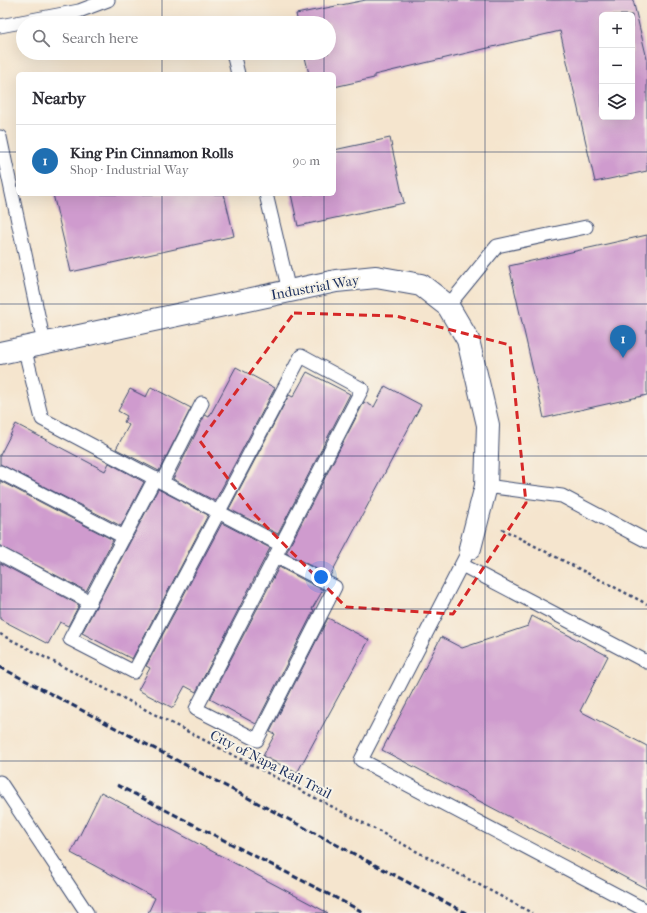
<!DOCTYPE html>
<meta charset="utf-8">
<style>
:root{--surface:#fff;--page:#f2f2f3;--text:#2b2b33;--muted:#7c7c81;--line:#e1e1e2;--accent:#1f6fb2}
body{margin:0;font-family:"IM FELL French Canon",serif;background:var(--page);color:var(--text)}
.controls{position:absolute;right:12px;top:12px;display:grid;overflow:hidden;border-radius:6px;box-shadow:0 4px 16px #0002}
.controls button{width:36px;height:36px;display:grid;place-items:center;padding:0;border:0;border-bottom:1px solid var(--line);background:var(--surface);color:var(--text);font:20px sans-serif}
.you{position:absolute;left:321px;top:577px;width:14px;height:14px;margin:-10px;border:3px solid #fff;border-radius:50%;background:#1a73e8;box-shadow:0 0 0 6px #1a73e833}
.badge{display:grid;place-items:center;width:26px;height:26px;border-radius:50%;background:var(--accent);color:#fff;font-size:13px;font-weight:700}
.pin{position:absolute;translate:-50% -33px;filter:drop-shadow(0 1px 2px #0008)}
.pin::after{content:'';position:absolute;top:21px;width:14px;height:12px;background:inherit;clip-path:polygon(0 0,100% 0,50% 100%)}
.list{margin:0;padding:0;list-style:none}
h2{display:flex;justify-content:space-between;align-items:center;height:52px;margin:0;padding:0 16px;font-size:17px}
h2 small{font-size:13px;font-weight:400;color:var(--muted)}
.list li{display:grid;grid-template-columns:26px 1fr auto;gap:12px;align-items:center;box-sizing:border-box;height:72px;padding:0 16px;border-top:1px solid var(--line)}
.list b{display:block;font-size:15px;white-space:nowrap}
.list p{margin:0;font-size:13px;white-space:nowrap;color:var(--muted)}
.list em{font-size:13px;font-style:normal;color:var(--muted)}
.icon{flex:none;width:22px;height:22px;fill:none;stroke:currentColor;stroke-width:2;stroke-linecap:round;stroke-linejoin:round}
.map{position:relative;flex:none;width:647px;height:913px;overflow:hidden}
.search{position:absolute;background:var(--surface);box-shadow:0 4px 16px #0002;left:16px;top:16px;width:320px;height:44px;display:flex;align-items:center;gap:10px;box-sizing:border-box;padding:0 14px;border-radius:22px;color:var(--muted);font-size:15px}
.panel{position:absolute;background:var(--surface);box-shadow:0 4px 16px #0002;left:16px;top:72px;width:320px;height:124px;border-radius:6px}
.map>svg:first-child{display:block}
.building{fill:#cf9bce;fill-rule:evenodd}
.lines{fill:none;stroke-linecap:round;stroke-linejoin:round}
.lane-casing{stroke:#3c4a6f;stroke-width:15}
.street-casing{stroke:#3c4a6f;stroke-width:24}
.path{stroke:#3c4a6f;stroke-width:2.5;stroke-dasharray:3 3;stroke-linecap:butt}
.lane{stroke:#fff;stroke-width:13}
.street{stroke:#fff;stroke-width:22}
.rail{stroke:#1b2f5e;stroke-width:3;stroke-dasharray:6 3;stroke-linecap:butt}
.marked{fill:none;stroke:#d62828;stroke-width:3;stroke-dasharray:8 5;stroke-linejoin:round}
.grid{fill:none;stroke:#1b2f5e;stroke-width:1;stroke-opacity:0.55}
.labels{text-anchor:middle;stroke-width:4;stroke-linejoin:round;paint-order:stroke}
.street-label{font-size:14px;fill:#1b2f5e;stroke:#f7f3e8}
</style>
<div class="map">
<svg width="647" height="913" viewBox="0 0 647 913">
<rect width="100%" height="100%" fill="#f7f3e8"/>
<filter id="ink" filterUnits="userSpaceOnUse"><feTurbulence type="fractalNoise" baseFrequency=".025" numOctaves="2"/><feDisplacementMap in="SourceGraphic" scale="8" xChannelSelector="R" yChannelSelector="G"/><feConvolveMatrix kernelMatrix="1 2 1 2 8 2 1 2 1" color-interpolation-filters="sRGB"/></filter>
<filter id="wash" filterUnits="userSpaceOnUse"><feTurbulence type="fractalNoise" baseFrequency=".012" numOctaves="4" result="noise"/><feDisplacementMap in="SourceGraphic" scale="16" xChannelSelector="R" yChannelSelector="G"/><feGaussianBlur stdDeviation="0.9" result="paint"/><feColorMatrix in="noise" values="0 0 0 0 0 0 0 0 0 0 0 0 0 0 0 0 0 1.4 0 .05"/><feComposite in="paint" operator="in"/></filter>
<g filter="url(#wash)">
<rect width="100%" height="100%" fill="#f5e5ce"/>
<g id="blocks">
<path class="building" d="M366,0H633L647,59V171L595,182L560,31L374,75V78L334,87V74H309L304,53H329V23H298L296,14ZM602,15H632V117H602Z
M390,138L404,203L298,226L291,194H334V150Z
M53,194H224L234,236L71,272Z
M647,235V395L544,418L509,266Z
M236,367L275,388L215,501L173,479L205,415L209,417Z
M307,372L350,394L278,534L229,509L289,395L293,397Z
M385,386L421,405L330,576L286,553L364,402L374,407Z
M151,387L191,408L159,471L116,449L129,425L124,422L127,416L118,411L130,389L146,397Z
M16,424L105,471L109,463L144,482L121,526L0,464V455Z
M0,481L113,540L86,591L0,546Z
M158,489L208,515L132,659L82,633Z
M222,523L270,548L196,692L185,686L173,708L138,690L150,668L146,666Z
M0,563L79,605L68,626L60,622L48,644L0,619Z
M279,567L323,590L312,609L314,610L256,724L210,699Z
M532,616L608,656L580,711L647,746V889L382,750L441,637L462,648L528,626Z
M328,618L369,640L297,773L263,756L275,734L270,732Z
M101,792L328,913H148L155,898L71,853Z"/>
</g>
</g>
<g filter="url(#ink)">
<use href="#blocks" fill-opacity="0" stroke="#3c4a6f" stroke-width="1"/>
<g class="lines">
<g class="lane-casing">
<path id="lane" d="M0,26L79,11L108,0
M233,53L238,74
M0,137L44,343
M266,194L289,291
M448,306L497,246L586,227
M24,347L42,419L281,545
M0,472L124,537
M155,478L70,639L134,672L301,356L362,389L196,709L257,740L335,587L275,556
M162,482L202,403
M486,486L562,496L647,541
M470,548L361,760L647,911
M0,554L90,602
M462,565L647,662
M0,782L87,913"/>
</g>
<g class="street-casing">
<path id="street" d="M0,353L336,281L376,277L421,285L448,306L468,340L488,425L486,486L470,548"/>
</g>
<path class="path" d="M502,529L647,604
M0,634L352,817L532,913"/>
<use href="#lane" class="lane"/>
<use href="#street" class="street"/>
<path class="rail" d="M0,667L466,913
M117,785L365,913"/>
</g>
</g>
<path class="marked" d="M294,313L396,316L510,345L526,503L453,614L346,607L255,515L200,441Z"/>
<path class="grid" d="M162,0V23M324,0V23M485,0V913M162,53V74M324,53V74M0,152H18M334,152H647M162,194V913M324,194V913M0,304H647M0,456H647M0,609H647M0,761H647"/>
<g class="labels">
<g class="street-label">
<text transform="translate(315 287) rotate(-10)" y="5">Industrial Way</text>
<text transform="translate(271 764) rotate(27)" y="5">City of Napa Rail Trail</text>
</g>
</g>
</svg>
<div class="controls">
<button>+</button>
<button>−</button>
<button><svg class="icon" aria-label="layers" viewBox="0 0 24 24"><path d="M12 4l9 5-9 5-9-5zM3 14l9 5 9-5"/></svg></button>
</div>
<div class="you"></div>
<div class="pin badge" style="left:623px;top:358px">1</div>
<div class="search"><svg class="icon" aria-label="search" viewBox="0 0 24 24"><circle cx="10" cy="10" r="6"/><path d="M15 15l6 6"/></svg>Search here</div>
<section class="panel">
<h2>Nearby<small></small></h2>
<ul class="list">
<li><span class="badge">1</span><div><b>King Pin Cinnamon Rolls</b><p>Shop · Industrial Way</p></div><em>90 m</em></li>
</ul>
</section>
</div>
